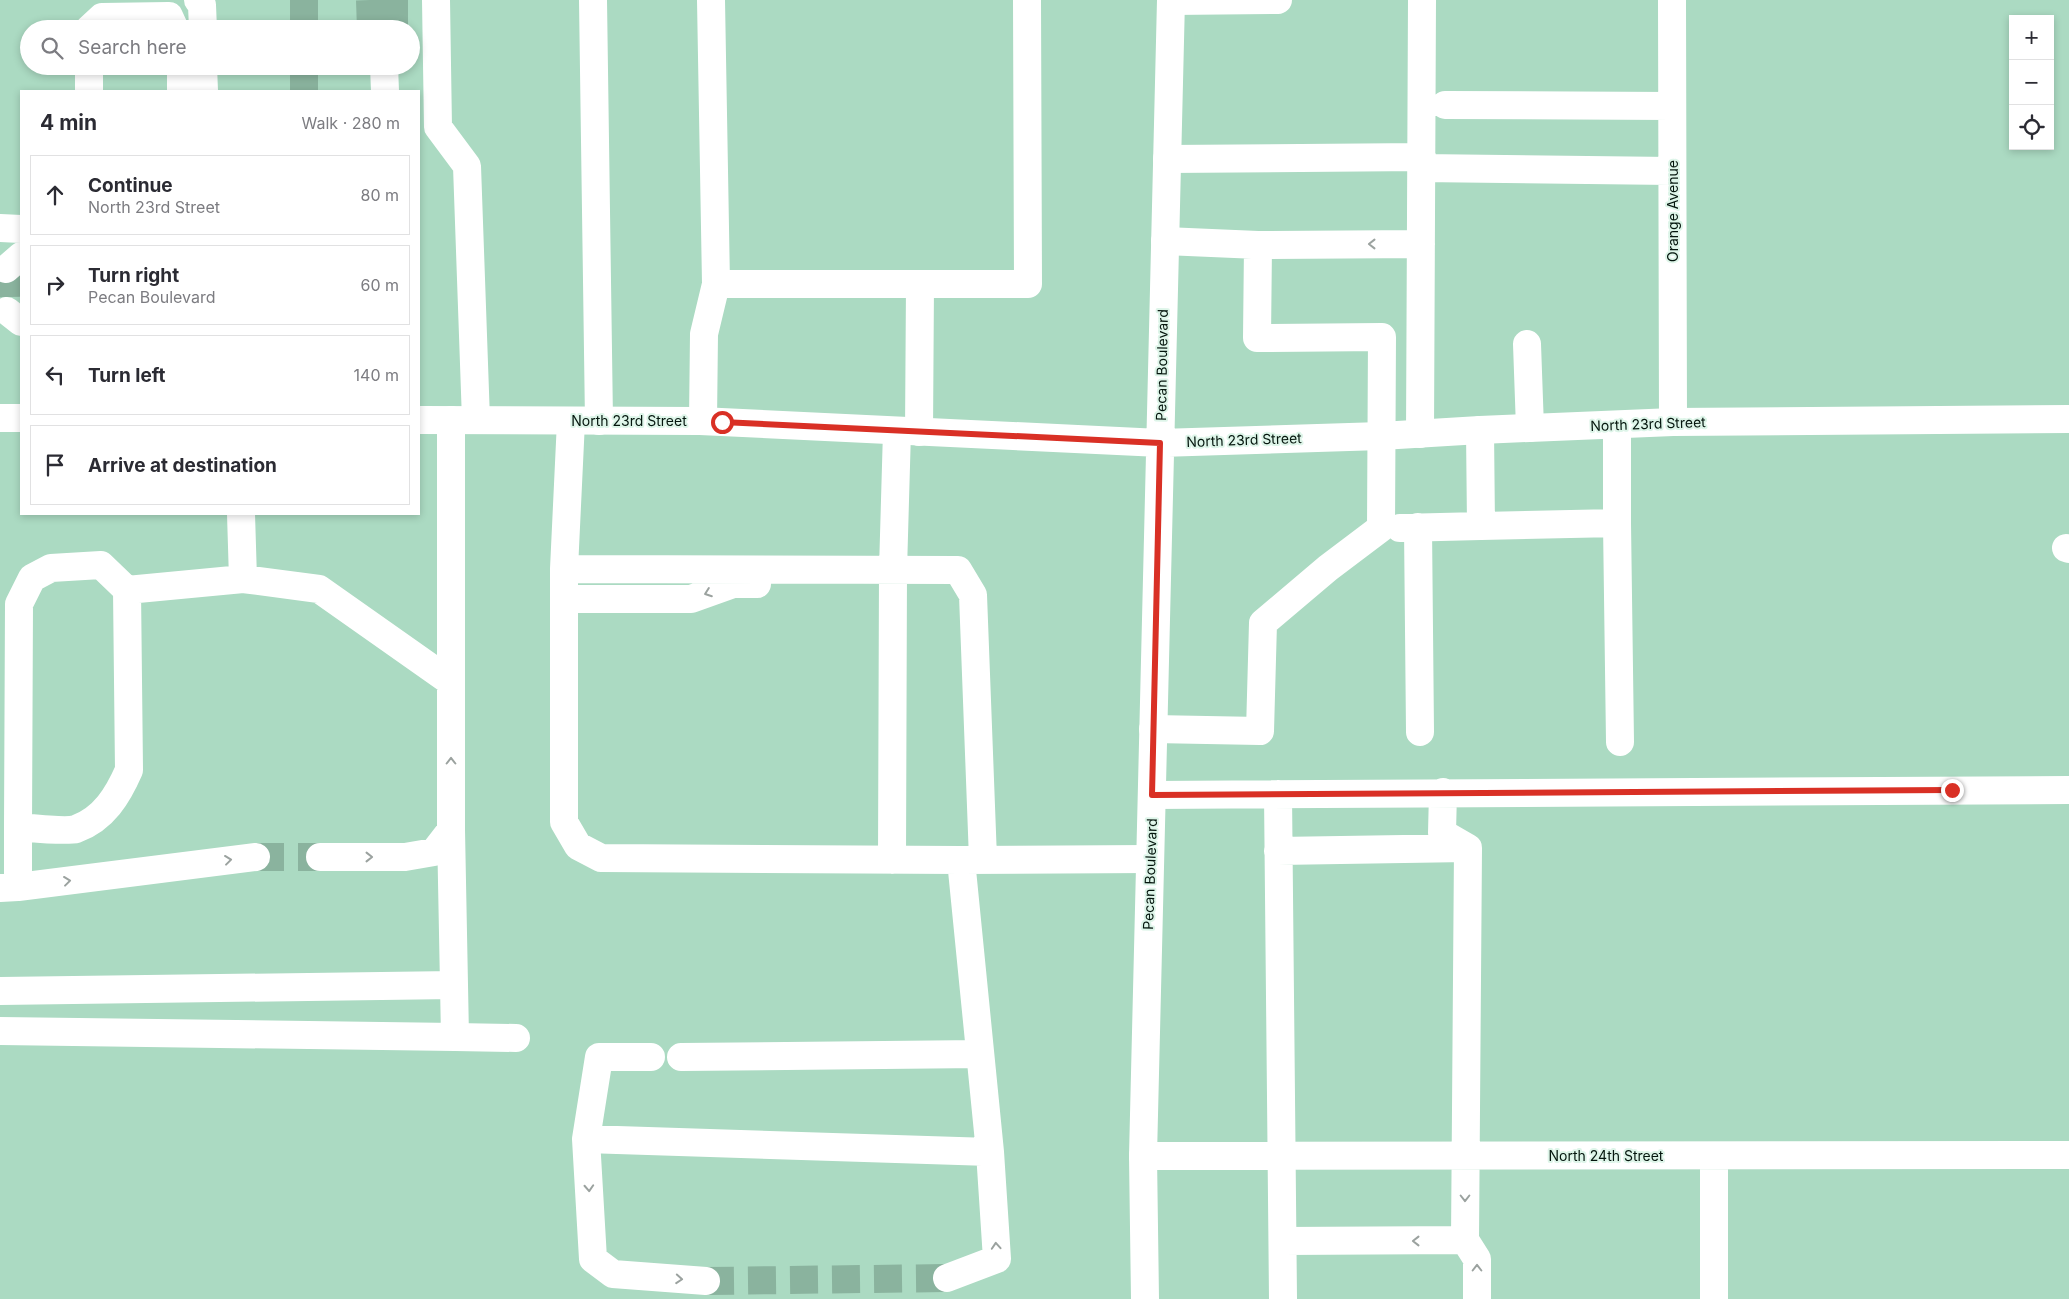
<!DOCTYPE html>
<meta charset="utf-8">
<style>
:root{--surface:#fff;--page:#f7f7f7;--text:#2b2b33;--muted:#7c7c81;--line:#e1e1e2}
body{margin:0;font-family:Inter,sans-serif;background:var(--page);color:var(--text)}
.controls{position:absolute;right:15px;top:15px;display:grid;overflow:hidden;border-radius:0px;box-shadow:0 2px 8px #0003}
.controls button{width:45px;height:45px;display:grid;place-items:center;padding:0;border:0;border-bottom:1px solid var(--line);background:var(--surface);color:var(--text);font:25px sans-serif}
.stop{position:absolute;width:15px;height:15px;margin:-11px;border:4px solid #d93025;border-radius:50%;background:#fff}
.stop.end{background:#d93025;border-color:#fff;box-shadow:0 1px 5px #0008}
.list{margin:0;padding:0;list-style:none}
h2{display:flex;justify-content:space-between;align-items:center;height:65px;margin:0;padding:0 20px;font-size:21px}
h2 small{font-size:16px;font-weight:400;color:var(--muted)}
.list li{display:grid;grid-template-columns:32px 1fr auto;gap:15px;align-items:center;box-sizing:border-box;height:80px;margin:0 10px 10px;padding:0 10px;border:1px solid var(--line);border-radius:0px}
.list b{display:block;font-size:19px;white-space:nowrap}
.list p{margin:0;font-size:16px;white-space:nowrap;color:var(--muted)}
.list em{font-size:16px;font-style:normal;color:var(--muted)}
.icon{flex:none;width:28px;height:28px;fill:none;stroke:currentColor;stroke-width:2;stroke-linecap:round;stroke-linejoin:round}
.map{position:relative;flex:none;width:2069px;height:1299px;overflow:hidden}
.search{position:absolute;background:var(--surface);box-shadow:0 2px 8px #0003;left:20px;top:20px;width:400px;height:55px;display:flex;align-items:center;gap:12px;box-sizing:border-box;padding:0 18px;border-radius:28px;color:var(--muted);font-size:19px}
.panel{position:absolute;background:var(--surface);box-shadow:0 2px 8px #0003;left:20px;top:90px;width:400px;height:425px;border-radius:0px}
.map>svg:first-child{display:block}
.lines{fill:none;stroke-linecap:round;stroke-linejoin:round}
.minor-tunnel{stroke:#8ab39e;stroke-width:28;stroke-dasharray:28 14;stroke-linecap:butt}
.minor{stroke:#fff;stroke-width:28}
.major{stroke:#fff;stroke-width:28}
.oneway{stroke:#9ba29f}
.route{stroke:#d93025;stroke-width:6}
.labels{text-anchor:middle;stroke-width:4;stroke-linejoin:round;paint-order:stroke}
.street-label{font-size:14px;fill:#05160e;stroke:#def5e9}
</style>
<div class="map">
<svg width="2069" height="1299" viewBox="0 0 2069 1299">
<rect width="100%" height="100%" fill="#abdac2"/>
<g class="lines">
<path class="minor-tunnel" d="M304,0V29
M370,0L371,29
M394,0V29
M304,66V91
M6,269L7,311
M256,857H320
M706,1281L947,1278"/>
<path class="minor" d="M198,0L202,5L203,29
M436,0L438,127L467,166L476,420
M593,0L599,421
M1672,0L1673,422
M1171,1L1278,0
M89,29L102,17L169,16L175,29
M181,66V91
M203,66L204,91
M384,66L385,91
M89,91V66
M1445,105L1672,106
M1167,159L1422,157
M1421,168L1672,171
M0,228L21,229
M1258,245L1421,244
M6,269L21,256
M716,284H1028L1027,0
M7,311L21,322
M1527,344L1530,428
M571,421L564,569V822L578,846L601,858L961,860L1150,859
M703,421L704,334L716,284L711,0
M1480,430L1481,526L1617,523V425
M919,432L920,284
M1420,434L1422,0
M1617,523L1620,742
M1418,527L1420,732
M1400,528L1481,526
M2066,548L2069,549
M564,569L958,570L973,595L983,859
M243,579L319,589L451,682
M127,590L129,770C118,795 104,819 76,829C66,832 31,828 18,827L19,604L32,578L51,568L101,565L127,590L243,579L241,514
M564,599H691L733,584H757
M1153,729L1260,731L1263,623L1328,568L1381,528L1382,337L1257,338L1258,245L1165,241
M1443,792L1442,833L1468,848L1465,1240L1477,1259V1299
M1278,794L1283,1299
M1152,795L2069,790
M18,827V887
M1278,851L1467,848
M320,857H405L434,852L451,830V420
M892,860L893,570L897,431
M0,888L18,887L256,857
M0,991L454,985L451,830
M0,1031L455,1037L454,985
M455,1037L516,1038
M651,1057H599L586,1139L593,1259L613,1274L706,1281
M681,1057L980,1054
M586,1139L990,1152
M1143,1156L2069,1155
M1283,1241L1465,1240
M947,1278L997,1259L990,1152L961,860
M1714,1299V1156"/>
<path class="major" d="M0,418H21
M419,420L700,421L1160,443L1381,436L1480,430L1673,422L2069,419
M1145,1299L1143,1156L1171,0"/>
</g>
<defs><path id="oneway-chevron" d="M-2-3.5L2.5 0L-2 3.5" fill="none" stroke-width="1.6" stroke-linecap="round" stroke-linejoin="round" transform="scale(1.25)"/></defs>
<g class="oneway">
<use href="#oneway-chevron" transform="translate(1372 244) rotate(180)"/>
<use href="#oneway-chevron" transform="translate(708 593) rotate(160)"/>
<use href="#oneway-chevron" transform="translate(451 761) rotate(-90)"/>
<use href="#oneway-chevron" transform="translate(369 857)"/>
<use href="#oneway-chevron" transform="translate(228 860) rotate(-7)"/>
<use href="#oneway-chevron" transform="translate(67 881) rotate(-7)"/>
<use href="#oneway-chevron" transform="translate(589 1188) rotate(87)"/>
<use href="#oneway-chevron" transform="translate(1465 1198) rotate(90)"/>
<use href="#oneway-chevron" transform="translate(1416 1241) rotate(180)"/>
<use href="#oneway-chevron" transform="translate(996 1246) rotate(-94)"/>
<use href="#oneway-chevron" transform="translate(1477 1268) rotate(-90)"/>
<use href="#oneway-chevron" transform="translate(679 1279) rotate(4)"/>
</g>
<g class="lines">
<path class="route" d="M722,422L1160,443L1152,795L1952,790"/>
</g>
<g class="labels">
<g class="street-label">
<text transform="translate(1673 211) rotate(-90)" y="5">Orange Avenue</text>
<text transform="translate(1162 365) rotate(-89)" y="5">Pecan Boulevard</text>
<text x="629" y="426">North 23rd Street</text>
<text transform="translate(1648 424) rotate(-2)" y="5">North 23rd Street</text>
<text transform="translate(1244 440) rotate(-2)" y="5">North 23rd Street</text>
<text transform="translate(1150 874) rotate(-88)" y="5">Pecan Boulevard</text>
<text x="1606" y="1161">North 24th Street</text>
</g>
</g>
</svg>
<div class="controls">
<button>+</button>
<button>−</button>
<button><svg class="icon" aria-label="locate" viewBox="0 0 24 24"><circle cx="12" cy="12" r="6"/><path d="M12 2v4M12 18v4M2 12h4M18 12h4"/></svg></button>
</div>
<div class="stop" style="left:722px;top:422px"></div>
<div class="stop end" style="left:1952px;top:790px"></div>
<div class="search"><svg class="icon" aria-label="search" viewBox="0 0 24 24"><circle cx="10" cy="10" r="6"/><path d="M15 15l6 6"/></svg>Search here</div>
<section class="panel">
<h2>4 min<small>Walk · 280 m</small></h2>
<ul class="list">
<li><svg class="icon" aria-label="ahead" viewBox="0 0 24 24"><path d="M12 20V5M6 11l6-6 6 6"/></svg><div><b>Continue</b><p>North 23rd Street</p></div><em>80 m</em></li>
<li><svg class="icon" aria-label="right" viewBox="0 0 24 24"><path d="M7 20v-9h11M14 6l5 5-5 5"/></svg><div><b>Turn right</b><p>Pecan Boulevard</p></div><em>60 m</em></li>
<li><svg class="icon" aria-label="left" viewBox="0 0 24 24"><path d="M17 20v-9H6M10 6l-5 5 5 5"/></svg><div><b>Turn left</b></div><em>140 m</em></li>
<li><svg class="icon" aria-label="arrive" viewBox="0 0 24 24"><path d="M6 21V4h12l-3 4 3 4H6"/></svg><div><b>Arrive at destination</b></div></li>
</ul>
</section>
</div>
